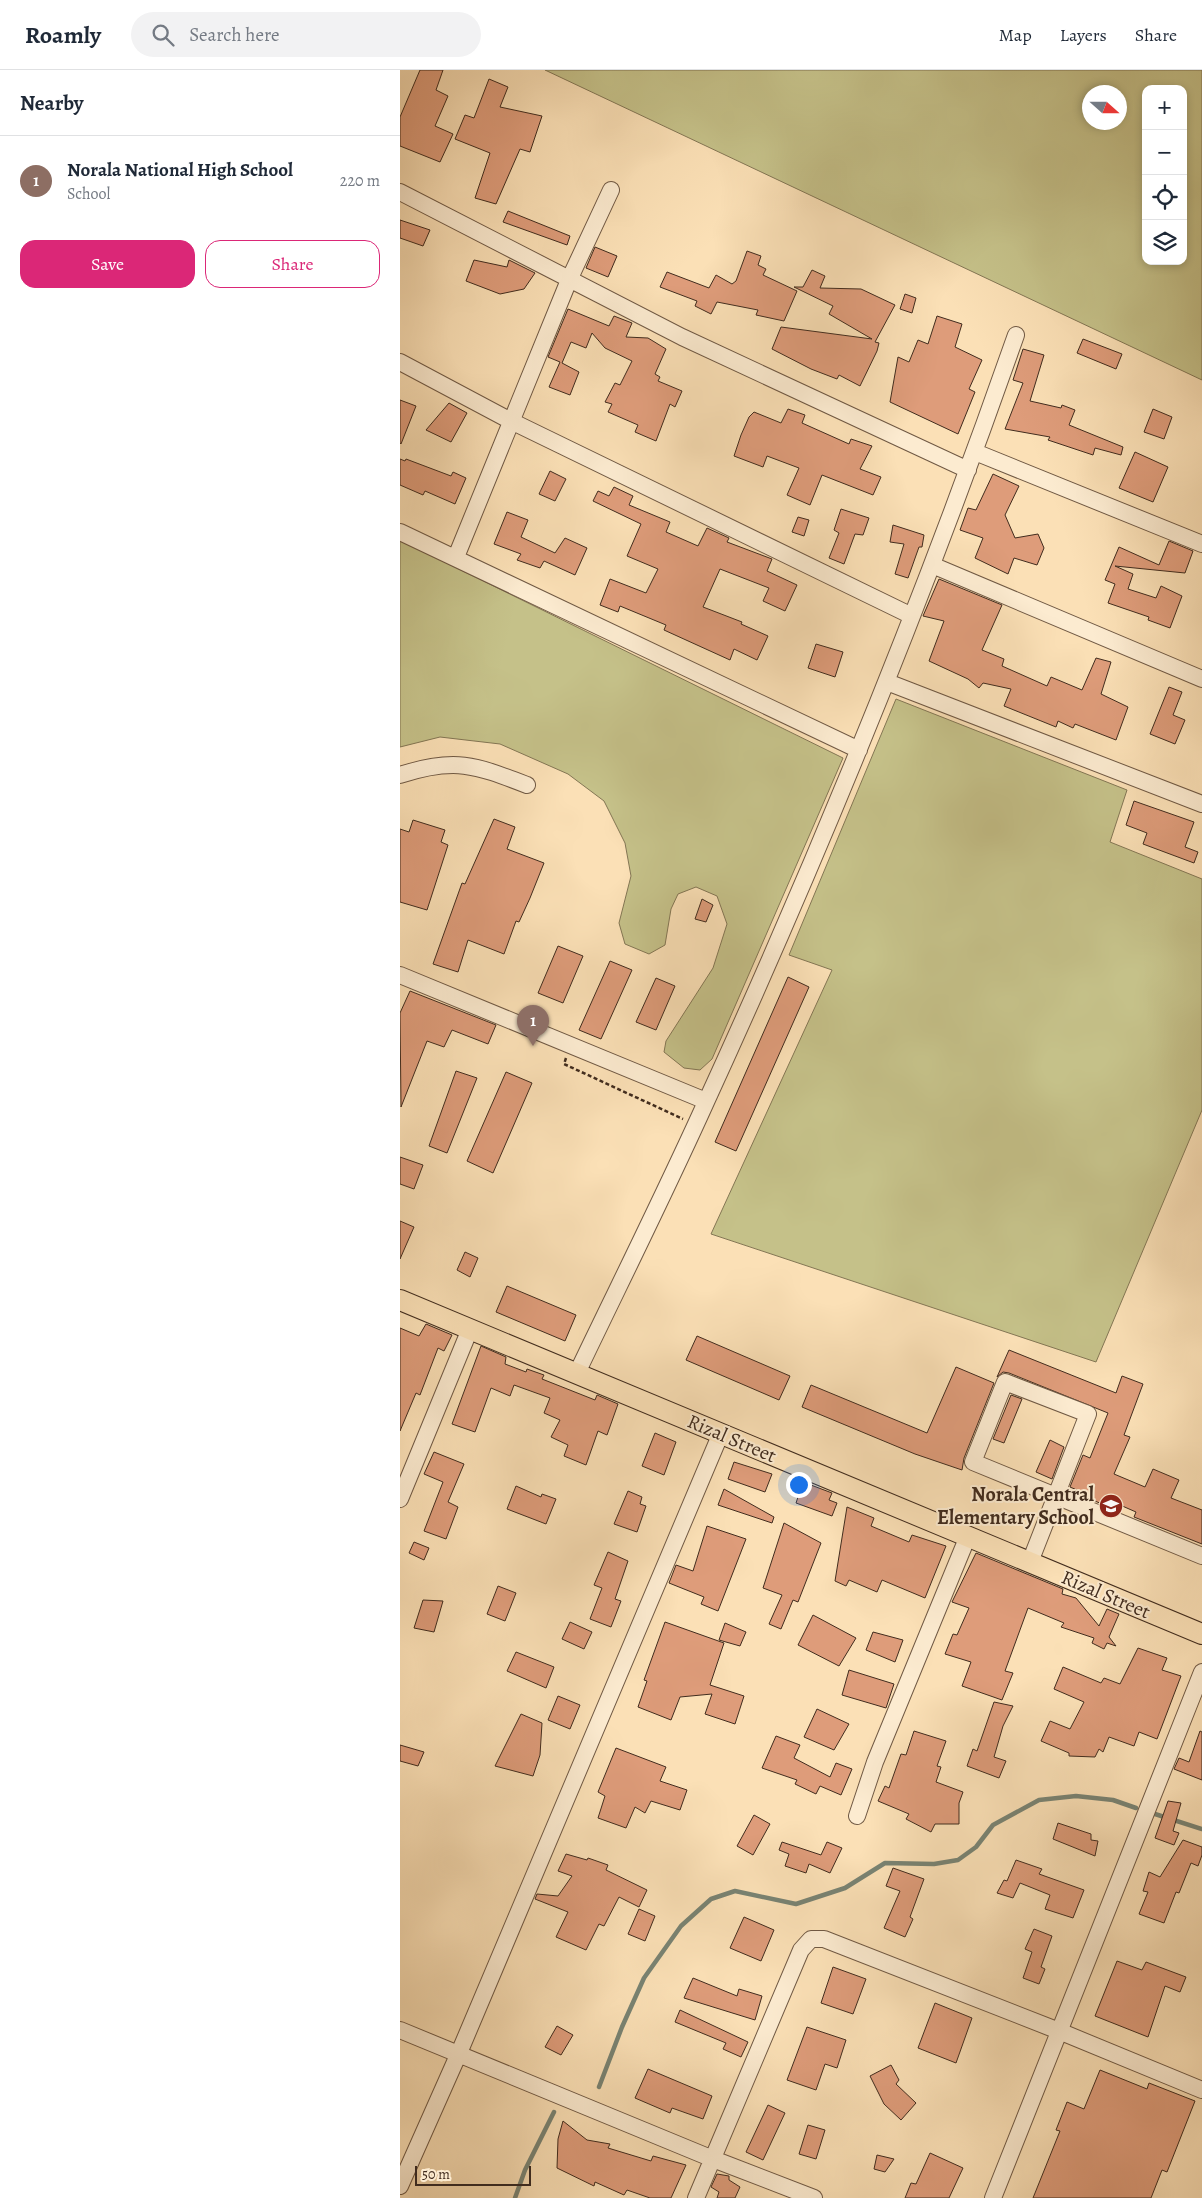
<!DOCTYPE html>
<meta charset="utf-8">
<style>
:root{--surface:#fff;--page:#f2f2f3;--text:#1f2937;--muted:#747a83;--line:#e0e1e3;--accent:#db2777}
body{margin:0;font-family:Alegreya,serif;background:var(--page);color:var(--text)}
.controls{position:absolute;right:15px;top:15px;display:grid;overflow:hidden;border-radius:10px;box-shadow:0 2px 8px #0003}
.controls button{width:45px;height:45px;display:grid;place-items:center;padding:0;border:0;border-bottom:1px solid var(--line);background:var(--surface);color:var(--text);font:25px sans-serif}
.compass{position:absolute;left:682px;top:15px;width:45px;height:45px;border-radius:50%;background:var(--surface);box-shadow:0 2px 8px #0003;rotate:111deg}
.scale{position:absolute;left:15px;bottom:12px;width:116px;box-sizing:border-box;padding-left:5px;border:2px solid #412c1e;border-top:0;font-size:14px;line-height:18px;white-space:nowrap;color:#412c1e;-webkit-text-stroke:4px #fcebd0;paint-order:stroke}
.you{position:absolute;left:398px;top:1414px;width:18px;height:18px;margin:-12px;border:4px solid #fff;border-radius:50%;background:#1a73e8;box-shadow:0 0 0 8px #1a73e833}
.badge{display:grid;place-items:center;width:32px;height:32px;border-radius:50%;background:var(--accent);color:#fff;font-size:16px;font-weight:700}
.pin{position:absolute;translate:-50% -41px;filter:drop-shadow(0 1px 2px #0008)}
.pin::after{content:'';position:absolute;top:26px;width:18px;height:15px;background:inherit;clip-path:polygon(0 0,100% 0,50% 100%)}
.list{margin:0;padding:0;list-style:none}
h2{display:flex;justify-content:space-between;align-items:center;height:65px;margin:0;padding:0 20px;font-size:21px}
h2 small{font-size:16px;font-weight:400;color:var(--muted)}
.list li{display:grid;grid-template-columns:32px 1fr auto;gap:15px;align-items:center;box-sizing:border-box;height:90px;padding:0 20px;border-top:1px solid var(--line)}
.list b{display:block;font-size:19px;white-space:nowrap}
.list p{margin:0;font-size:16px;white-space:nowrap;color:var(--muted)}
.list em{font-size:16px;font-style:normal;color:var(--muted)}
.actions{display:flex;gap:10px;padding:15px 20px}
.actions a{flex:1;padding:11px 0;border:1px solid var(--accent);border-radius:15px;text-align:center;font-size:18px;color:var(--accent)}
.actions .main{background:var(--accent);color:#fff}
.icon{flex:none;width:28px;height:28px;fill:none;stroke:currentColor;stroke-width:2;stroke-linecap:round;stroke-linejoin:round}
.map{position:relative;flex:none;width:802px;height:2128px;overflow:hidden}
header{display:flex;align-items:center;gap:30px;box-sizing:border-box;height:70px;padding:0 25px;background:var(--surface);border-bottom:1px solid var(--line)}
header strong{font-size:24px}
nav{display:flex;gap:28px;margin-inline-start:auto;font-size:18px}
.search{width:350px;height:45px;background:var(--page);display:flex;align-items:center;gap:12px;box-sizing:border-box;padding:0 18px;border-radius:28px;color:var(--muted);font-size:19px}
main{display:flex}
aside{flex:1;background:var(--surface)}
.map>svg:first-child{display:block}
.green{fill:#c5c189;stroke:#837654;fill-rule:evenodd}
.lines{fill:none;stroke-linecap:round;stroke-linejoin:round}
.stream{stroke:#798373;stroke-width:4.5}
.building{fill:#de9c7a;stroke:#412c1e}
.minor-casing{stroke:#705944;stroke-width:18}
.major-casing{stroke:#412c1e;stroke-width:22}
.path{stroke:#412c1e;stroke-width:2.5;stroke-dasharray:4 2.5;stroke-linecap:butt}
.minor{stroke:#fcebd0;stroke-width:16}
.major{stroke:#fbe0b6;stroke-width:20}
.labels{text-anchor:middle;stroke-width:4;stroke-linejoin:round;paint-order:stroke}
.street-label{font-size:20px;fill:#412c1e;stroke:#fcebd0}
.poi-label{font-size:20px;font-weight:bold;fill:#412c1e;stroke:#fcebd0;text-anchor:end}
</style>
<header>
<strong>Roamly</strong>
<div class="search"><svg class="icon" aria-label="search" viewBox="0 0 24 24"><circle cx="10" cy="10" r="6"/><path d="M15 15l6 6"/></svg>Search here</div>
<nav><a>Map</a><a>Layers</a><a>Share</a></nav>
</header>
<main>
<aside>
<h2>Nearby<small></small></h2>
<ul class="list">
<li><span class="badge" style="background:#8d6e63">1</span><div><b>Norala National High School</b><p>School</p></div><em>220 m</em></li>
</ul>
<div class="actions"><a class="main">Save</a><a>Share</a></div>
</aside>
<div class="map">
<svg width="802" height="2128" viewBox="0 0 802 2128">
<rect width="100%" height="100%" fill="#fbe0b6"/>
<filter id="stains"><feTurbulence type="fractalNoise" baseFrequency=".004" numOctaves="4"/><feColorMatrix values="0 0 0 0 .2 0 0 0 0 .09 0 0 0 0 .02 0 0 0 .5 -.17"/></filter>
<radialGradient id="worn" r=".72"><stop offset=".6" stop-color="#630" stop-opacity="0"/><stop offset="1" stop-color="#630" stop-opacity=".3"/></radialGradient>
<path class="green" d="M145,0H802V310ZM746,19H783V191H746ZM690,22H720V52H690Z
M0,470L443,688L312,989L300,1000L284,998L264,982L266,971L313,898L327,854L317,826L296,817L278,824L271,839L265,875L249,884L225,874L219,853L231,806L225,773L204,731L168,704L100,674L40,667L0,677Z
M496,629L727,720L710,772L802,809V1040L696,1292L311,1164L432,900L389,885Z"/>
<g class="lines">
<path class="stream" d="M755,1744L802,1759
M199,2017L222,1957L244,1908L281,1856L311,1829L335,1821L396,1834L445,1818L485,1793L534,1794L558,1790L576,1777L593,1755L639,1730L676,1726L713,1730L736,1738
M115,2128L125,2100L154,2042"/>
</g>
<path class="building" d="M20,0H43L36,20L48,26L35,56L53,64L40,92L0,76V47Z
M89,9L108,17L100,37L142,46L130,82L120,79L96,134L75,128L90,83L55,69L65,45L74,48Z
M108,141L170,166L167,175L103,152Z
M0,150L30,160L23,176L0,168Z
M195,177L217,186L208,207L186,198Z
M347,181L361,186L358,195L366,199L363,205L397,221L384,251L356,245L358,240L317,232L311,244L295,236L297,231L260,217L267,202L309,218L316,205L332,214L336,211Z
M74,190L107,197L109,190L135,203L124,219L100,224L66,211Z
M412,200L425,206L420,218L461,219L495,235L475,272L479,273L477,281L460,316L439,305L437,309L411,299L372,279L381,257L472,269L429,244L433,236L394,217H403Z
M505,224L516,228L512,243L500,239Z
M168,239L209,256L214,246L232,253L226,267L248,268L266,279L255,304L260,307L258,311L282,321L275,337L270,334L256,371L235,362L238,355L208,342L212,334L205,332L215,313L220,315L232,291L205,278L192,263L186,278L171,272L162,293L179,302L170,325L149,317L160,292L148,287Z
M537,246L562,254L555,277L582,290L569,319L575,322L558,364L490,332L498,287L509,292L518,270L528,274Z
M683,269L722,284L716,299L677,283Z
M623,279L644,285L630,331L661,338L662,335L675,340L669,355L723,377L721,385L695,378L693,385L648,370L650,367L605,359L623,313L613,310Z
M0,330L16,336L1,374L0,373Z
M49,333L67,343L51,372L26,360Z
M388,339L405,345L402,353L449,374L451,369L472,376L460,399L481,407L473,425L422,405L410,435L387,425L399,398L367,386L363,397L334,386L341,365L349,347L354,342L381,353Z
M753,339L772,347L764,369L744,362Z
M735,382L768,397L753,432L719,418Z
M0,389L5,391L6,389L51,406L53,402L66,408L55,434L25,421L23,425L0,415Z
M150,401L166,409L155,431L139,424Z
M593,404L619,416L605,445L615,468L638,464L644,478L637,495L614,488L608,504L575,488L583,468L560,460L568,438L576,440Z
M214,417L233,426L229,435L270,452L266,462L298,476L307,458L329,468L327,472L372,489L367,501L397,515L385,541L363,531L369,518L320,499L303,537L342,552L341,554L368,566L357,590L334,579L330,590L264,560L266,555L220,536L218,542L200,535L210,509L246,523L258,499L227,486L241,454L193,431L198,421L209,426Z
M441,439L469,448L463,465L455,464L444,494L429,488L439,463L434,460Z
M107,442L128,450L121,467L155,483L165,468L187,478L175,505L144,491L140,498L117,490L121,484L94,474Z
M398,447L409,450L404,466L392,462Z
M493,455L524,465L522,477H519L508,508L495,504L504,474L490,472Z
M769,471L793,481L785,503L715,496L733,504L728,519L756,528L761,516L782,526L770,558L748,550L749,547L708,533L715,514L705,510L719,477L759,495Z
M539,509L602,535L582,580L604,589L602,596L647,616L651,607L682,620L696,588L711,592L701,624L728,637L716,670L675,654L673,658L658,651L656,657L604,636L611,619L583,613L579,618L568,609L529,591L544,551L523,546Z
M416,574L443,582L435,607L408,598Z
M769,617L782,622L773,645L785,650L775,674L750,664Z
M734,731L794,752L785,777L798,782L794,793L743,774L747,763L726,755Z
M94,749L115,757L107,779L144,793L130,828L119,852L116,851L104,884L68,870L58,902L33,894L62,813L65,814Z
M13,750L45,760L41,772L48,775L27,840L0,832V759L9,762Z
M302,829L313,835L306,852L295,849Z
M158,876L183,886L163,933L138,923Z
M210,891L232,900L201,969L179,960Z
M388,907L409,917L336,1081L315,1072Z
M256,908L275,916L256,960L236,952Z
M10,921L96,955L88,974L52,960L44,977L27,971L1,1037L0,943Z
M56,1001L77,1008L47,1083L29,1076Z
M106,1002L132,1013L93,1103L67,1091Z
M0,1087L23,1095L14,1119L0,1114Z
M0,1151L14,1157L0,1189Z
M65,1182L78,1188L70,1207L57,1200Z
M107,1216L176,1245L165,1271L96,1242Z
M26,1254L52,1265L44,1281L38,1278L20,1325L16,1323L0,1361V1258L19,1266Z
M297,1266L390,1306L379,1330L286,1290Z
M81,1276L106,1287L105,1294L126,1302L127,1299L144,1305L142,1309L195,1330L197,1325L218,1334L207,1365L198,1361L186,1395L164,1386L168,1375L151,1367L160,1350L144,1343L150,1328L114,1315L110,1326L91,1318L75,1362L52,1354Z
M609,1280L716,1323L722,1306L743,1314L724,1365L730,1367L714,1404L745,1417L753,1399L779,1410L771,1428L802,1440V1474L734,1447L736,1442L704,1428L702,1434L676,1423L677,1420L670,1417L683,1385L690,1388L708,1343L609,1303L603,1302L597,1307Z
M556,1297L594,1313L564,1388L562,1400L515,1384L402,1337L411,1315L527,1363Z
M611,1325L622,1329L604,1373L593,1369Z
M255,1363L276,1372L264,1405L242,1396Z
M650,1370L664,1377L652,1409L636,1402Z
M34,1382L64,1394L48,1432L58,1437L46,1469L24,1461L43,1412L24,1404Z
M334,1392L372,1404L365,1422L328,1409Z
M403,1412L432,1423L429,1430L437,1433L432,1446L396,1433Z
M116,1416L141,1427L142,1424L156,1429L146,1454L107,1439Z
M324,1419L374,1447L372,1453L318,1435Z
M228,1421L242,1427L240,1434L246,1436L237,1462L214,1454Z
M447,1437L474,1448L471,1456L509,1472L512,1465L546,1476L525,1528L482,1510L477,1522L449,1510L446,1516L435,1511Z
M384,1453L421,1473L398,1532L393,1530L381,1559L369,1554L382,1525L363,1518Z
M307,1456L346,1469L318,1541L301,1534L304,1527L269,1513L276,1495L293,1501Z
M14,1472L29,1478L24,1490L9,1483Z
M208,1482L228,1491L215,1529L221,1531L211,1557L190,1549L202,1518L194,1515Z
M576,1483L663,1519L662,1524L676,1528L699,1556L707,1539L719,1544L709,1567L716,1576L707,1573L704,1579L692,1573L694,1568L661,1557L664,1553L628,1538L605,1601L613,1603L602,1630L562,1616L571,1592L545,1584L553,1564L557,1565L569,1538L552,1532Z
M98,1516L116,1523L105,1551L87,1544Z
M23,1530L43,1531L34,1562L14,1558Z
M413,1545L456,1568L439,1596L398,1575Z
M170,1552L192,1562L184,1579L162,1569Z
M265,1552L324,1573L310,1615L344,1626L335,1654L305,1644L312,1624L280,1627L271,1650L238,1637L247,1611L244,1610Z
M325,1553L346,1562L340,1576L319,1570Z
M473,1562L503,1570L495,1592L466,1580Z
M738,1578L767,1588L762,1600L781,1606L757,1669L739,1662L734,1676L709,1667L703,1682L699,1679L695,1687L669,1686V1683L641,1671L650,1651L670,1659L684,1632L654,1619L663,1597L701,1613L704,1608L720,1614Z
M116,1582L154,1597L146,1618L107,1601Z
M449,1600L494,1614L486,1638L442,1625Z
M158,1626L180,1635L170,1659L148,1650Z
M594,1632L613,1636L603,1656L594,1687L606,1691L599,1708L567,1696L573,1679L577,1681Z
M417,1639L449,1654L434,1680L404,1667Z
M121,1644L142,1653L140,1685L133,1706L95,1696Z
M514,1661L546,1671L537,1696L541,1697L536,1712L563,1722L559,1733V1754H535L531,1762L506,1749L509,1744L478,1731L485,1716L489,1718L501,1684L506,1685Z
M800,1661L802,1662V1710L774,1699L779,1688L789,1692Z
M376,1666L400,1675L394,1688L430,1707L436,1693L452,1699L441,1725L420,1716L416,1724L395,1714L397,1710L362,1698Z
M0,1675L24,1682L18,1696L0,1691Z
M216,1678L266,1697L260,1711L287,1720L280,1740L251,1731L245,1743L235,1737L226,1758L198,1748L205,1726L198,1722Z
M768,1731L781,1733L773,1761L779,1763L774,1775L755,1768Z
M354,1745L370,1754L353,1785L337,1776Z
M658,1753L691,1764V1770L698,1771L695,1786L653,1769Z
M783,1770L802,1777V1785L798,1796L791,1793L779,1823L776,1822L764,1853L739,1844L748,1822L743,1821L749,1802L760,1807Z
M382,1772L421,1785L427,1772L442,1778L430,1803L409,1794L406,1803L385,1796L389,1784L379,1780Z
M166,1784L187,1790L188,1788L208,1795L206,1800L247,1820L239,1837L219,1827L204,1856L199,1854L186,1880L156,1867L168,1842L135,1829L137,1824L158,1826L172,1806L158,1801Z
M616,1790L642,1799L639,1804L684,1820L673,1848L645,1839L650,1825L620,1813L613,1828L597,1823L604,1810L607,1811Z
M493,1798L524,1809L510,1847L513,1849L505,1867L484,1858L500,1821L486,1816Z
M239,1839L255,1846L245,1871L228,1864Z
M344,1847L374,1860L361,1891L330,1878Z
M634,1859L652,1866L641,1897L645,1899L639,1914L623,1908L632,1882L625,1879Z
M717,1891L742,1900L746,1892L786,1907L780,1922L765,1916L748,1967L695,1946Z
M433,1897L466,1909L453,1944L421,1933Z
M293,1908L337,1926L339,1919L362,1926L355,1950L284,1928Z
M535,1933L572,1948L556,1993L518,1978Z
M280,1940L348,1972L341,1987L323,1979L326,1973L275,1952Z
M157,1956L173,1965L161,1985L145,1977Z
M407,1957L446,1970L437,1998L425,1994L416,2020L387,2010Z
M491,1995L499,2010L496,2014L516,2033L501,2050L484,2034L470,2006Z
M248,1999L312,2026L303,2049L272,2038L270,2043L235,2028Z
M700,2000L747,2019L749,2013L795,2031L767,2102L762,2100L751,2128H633L660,2061L656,2060L667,2032L684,2039Z
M368,2035L385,2043L363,2090L346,2082Z
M163,2051L187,2070L210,2074L208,2078L251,2091L253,2086L286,2095L271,2128H250L227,2120L224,2125L195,2112L194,2116L157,2098L158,2069Z
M408,2055L425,2060L416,2089L399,2084Z
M530,2083L563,2098L549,2128H505L511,2113L516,2114Z
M477,2085L494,2089L485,2102L474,2099Z
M317,2104L329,2106V2110L340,2117L335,2128H317L319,2122L311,2117Z"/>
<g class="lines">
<g class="minor-casing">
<path id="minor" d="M0,122L282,267L568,400
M0,292L111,351L512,546
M575,382L802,474
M0,462L459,680
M56,487L169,210L211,120
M532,495L802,609
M487,612L802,734
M0,705C55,687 75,695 127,715
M0,905L306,1031
M177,1303C220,1213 265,1123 306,1032C421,781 525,525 616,265
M0,1429L70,1259
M630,1492L688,1344L605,1312L573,1392L802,1486
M457,1746L475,1692L568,1466
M0,1960L313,2089L414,2128
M0,2116L59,1983L321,1363
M296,2128L401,1880L411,1869H424L659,1961L802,2020
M593,2128L802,1602"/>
</g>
<g class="major-casing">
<path id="major" d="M0,1230L802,1564"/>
</g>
<path class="path" d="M166,988L164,994L283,1049"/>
<use href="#minor" class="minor"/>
<use href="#major" class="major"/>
</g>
<defs>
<g id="school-disc" transform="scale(1.25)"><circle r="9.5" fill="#8f2418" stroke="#fcebd0"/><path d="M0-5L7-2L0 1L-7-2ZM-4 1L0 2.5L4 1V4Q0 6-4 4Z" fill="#fff"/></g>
</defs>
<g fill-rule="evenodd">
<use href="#school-disc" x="711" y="1436"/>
</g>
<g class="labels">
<g class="street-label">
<text transform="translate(332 1368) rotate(23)" y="7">Rizal Street</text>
<text transform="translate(706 1524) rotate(23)" y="7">Rizal Street</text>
</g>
<g class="poi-label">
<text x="694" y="1431">Norala Central<tspan x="694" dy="23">Elementary School</tspan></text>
</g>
</g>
<rect width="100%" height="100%" filter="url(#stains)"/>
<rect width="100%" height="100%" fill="url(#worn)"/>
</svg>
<div class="controls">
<button>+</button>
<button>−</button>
<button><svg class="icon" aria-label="locate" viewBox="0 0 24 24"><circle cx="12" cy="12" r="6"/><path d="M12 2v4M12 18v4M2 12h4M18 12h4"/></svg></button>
<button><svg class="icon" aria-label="layers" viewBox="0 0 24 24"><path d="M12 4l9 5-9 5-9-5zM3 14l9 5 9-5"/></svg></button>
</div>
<svg class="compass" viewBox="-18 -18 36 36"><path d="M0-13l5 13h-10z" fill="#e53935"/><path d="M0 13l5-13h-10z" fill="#747a83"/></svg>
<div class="scale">50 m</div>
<div class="you"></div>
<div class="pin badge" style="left:133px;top:976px;background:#8d6e63">1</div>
</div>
</main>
